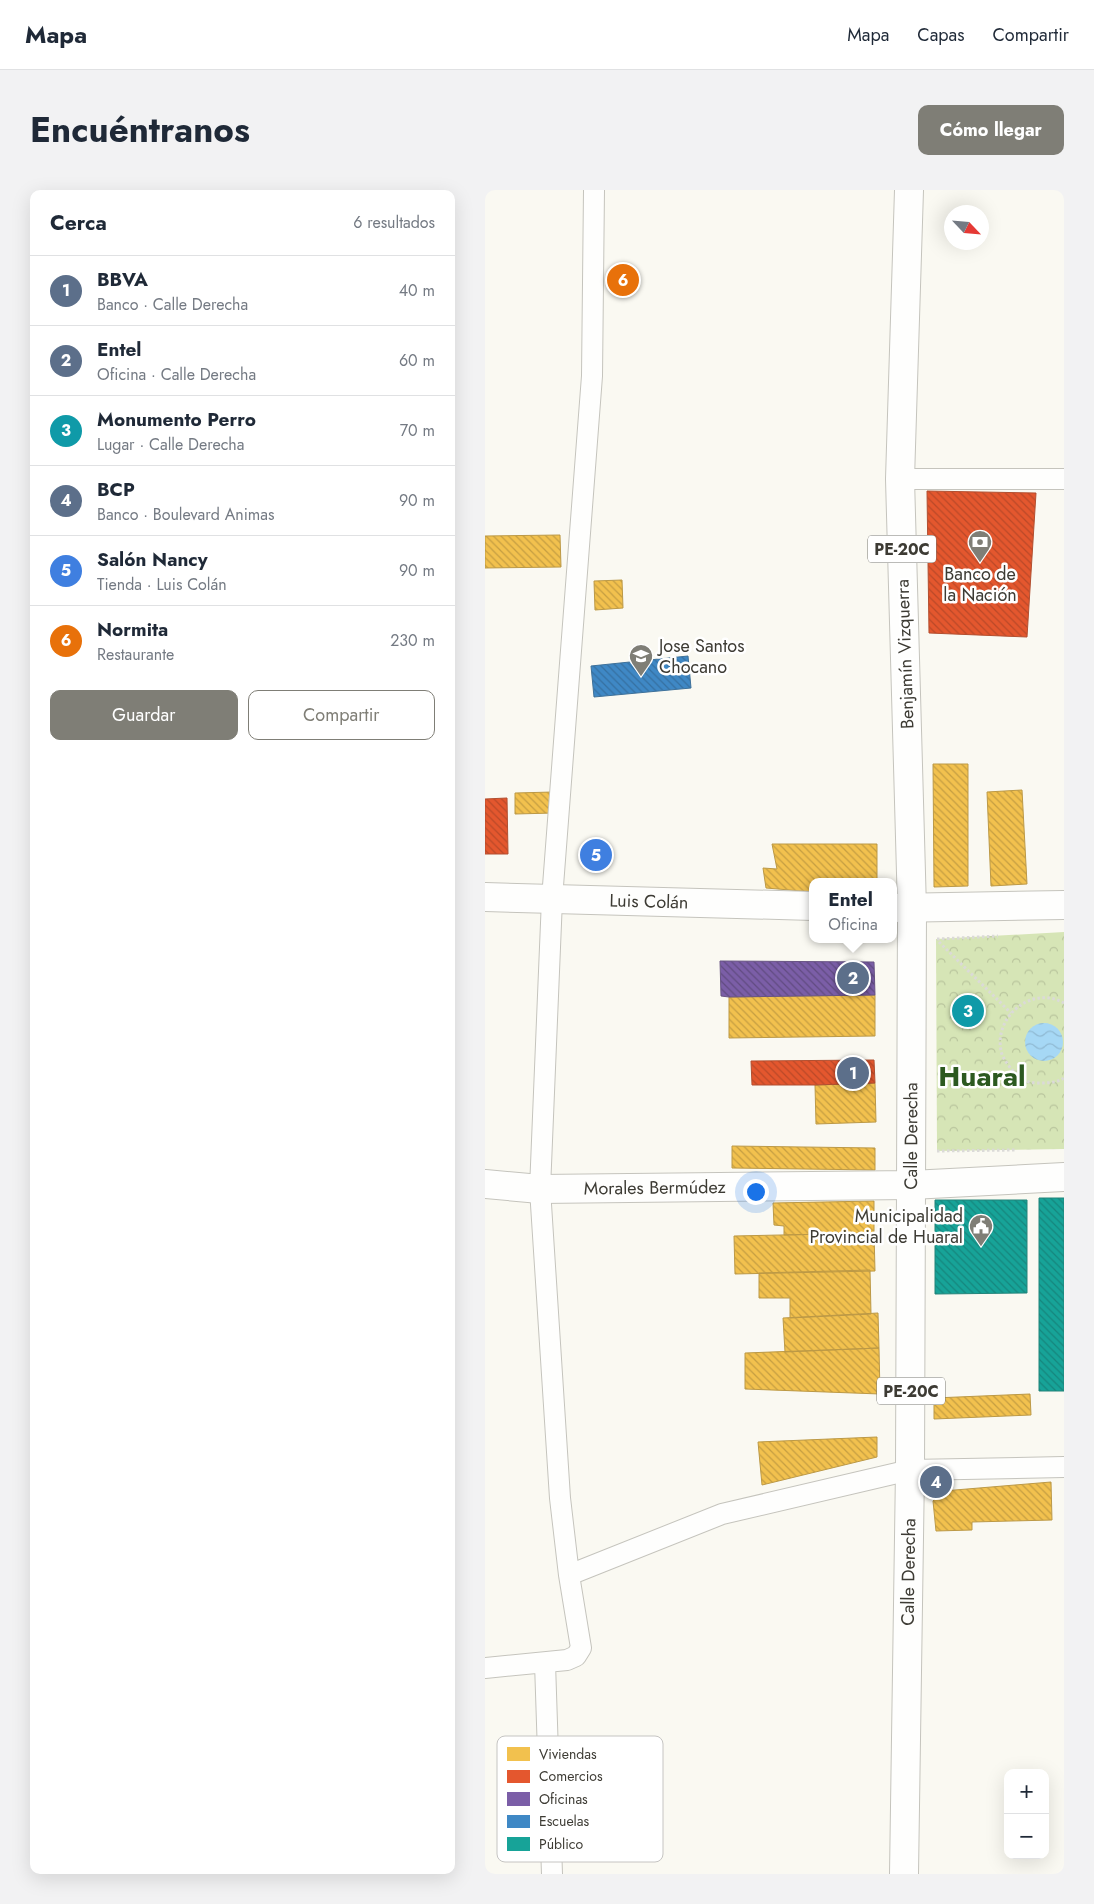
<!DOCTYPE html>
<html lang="es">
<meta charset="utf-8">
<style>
:root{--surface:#fff;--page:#f2f2f3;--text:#1f2937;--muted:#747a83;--line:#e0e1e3;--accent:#7f7e76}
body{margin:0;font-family:Jost,sans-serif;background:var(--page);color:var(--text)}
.controls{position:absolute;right:15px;bottom:15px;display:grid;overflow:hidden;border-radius:10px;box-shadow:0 5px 20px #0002}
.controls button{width:45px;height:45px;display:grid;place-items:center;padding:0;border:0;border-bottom:1px solid var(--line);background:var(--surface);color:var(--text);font:25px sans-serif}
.compass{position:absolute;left:459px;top:15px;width:45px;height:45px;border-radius:50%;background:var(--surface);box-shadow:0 5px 20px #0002;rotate:116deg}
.you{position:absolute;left:270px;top:1001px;width:18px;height:18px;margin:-12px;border:4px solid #fff;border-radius:50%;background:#1a73e8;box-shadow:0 0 0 8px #1a73e833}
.badge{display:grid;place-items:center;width:32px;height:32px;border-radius:50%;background:var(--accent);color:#fff;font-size:16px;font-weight:700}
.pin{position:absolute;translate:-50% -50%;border:2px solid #fff;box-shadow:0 1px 5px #0006}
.popup{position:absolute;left:324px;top:688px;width:88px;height:65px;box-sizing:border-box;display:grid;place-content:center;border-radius:10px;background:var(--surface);filter:drop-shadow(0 1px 4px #0005);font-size:16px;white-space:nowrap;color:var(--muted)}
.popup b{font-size:19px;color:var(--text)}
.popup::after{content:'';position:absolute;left:50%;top:100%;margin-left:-10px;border:10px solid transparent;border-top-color:var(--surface)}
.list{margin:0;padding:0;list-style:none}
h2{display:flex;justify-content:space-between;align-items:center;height:65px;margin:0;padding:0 20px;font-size:21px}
h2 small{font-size:16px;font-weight:400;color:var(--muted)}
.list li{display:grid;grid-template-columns:32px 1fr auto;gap:15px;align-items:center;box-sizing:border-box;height:70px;padding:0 20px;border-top:1px solid var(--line)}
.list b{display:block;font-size:19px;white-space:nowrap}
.list p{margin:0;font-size:16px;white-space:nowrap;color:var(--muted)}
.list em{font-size:16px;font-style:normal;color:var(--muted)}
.actions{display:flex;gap:10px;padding:15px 20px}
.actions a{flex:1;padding:11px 0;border:1px solid var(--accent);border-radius:10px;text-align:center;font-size:18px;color:var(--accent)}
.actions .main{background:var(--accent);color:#fff}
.map{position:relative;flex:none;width:579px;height:1684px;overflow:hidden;border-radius:10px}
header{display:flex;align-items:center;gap:30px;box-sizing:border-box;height:70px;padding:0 25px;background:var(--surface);border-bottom:1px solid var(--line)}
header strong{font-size:24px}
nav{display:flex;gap:28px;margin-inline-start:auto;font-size:18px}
.intro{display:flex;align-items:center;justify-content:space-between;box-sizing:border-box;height:120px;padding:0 30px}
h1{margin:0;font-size:35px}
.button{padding:12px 22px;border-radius:10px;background:var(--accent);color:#fff;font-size:18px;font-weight:700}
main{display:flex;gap:30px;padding:0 30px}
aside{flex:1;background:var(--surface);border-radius:10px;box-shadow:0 5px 20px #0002}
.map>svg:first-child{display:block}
.park{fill:url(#park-crowns)}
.water{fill:url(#water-waves)}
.homes{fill:url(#homes-back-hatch);stroke:#bc9946}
.shops{fill:url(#shops-back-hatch);stroke:#b24f30}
.offices{fill:url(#offices-back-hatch);stroke:#685484}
.schools{fill:url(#schools-back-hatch);stroke:#3e719a}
.public{fill:url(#public-back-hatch);stroke:#22847a}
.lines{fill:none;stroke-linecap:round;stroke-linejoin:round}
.street-casing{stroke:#c5c4bd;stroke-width:22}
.secondary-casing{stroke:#c5c4bd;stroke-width:30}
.primary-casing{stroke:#c5c4bd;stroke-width:30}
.path{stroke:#dbdad8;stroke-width:3;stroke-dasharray:2.5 2.5;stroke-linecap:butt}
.street{stroke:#fefefd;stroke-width:20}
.secondary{stroke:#fefefd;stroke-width:28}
.primary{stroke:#fefefd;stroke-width:28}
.labels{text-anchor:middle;stroke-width:5;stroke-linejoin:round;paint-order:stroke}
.shield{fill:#fff;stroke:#777671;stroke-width:1}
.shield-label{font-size:16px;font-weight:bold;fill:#3d3b34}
.poi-label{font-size:18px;fill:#3d3b34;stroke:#fff}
.street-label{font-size:18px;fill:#3d3b34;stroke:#fff}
.town-label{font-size:28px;font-weight:bold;fill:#2c5920;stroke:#fff}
.key{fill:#fff;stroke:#c5c4c2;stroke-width:1}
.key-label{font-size:14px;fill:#3d3b34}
</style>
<header>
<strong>Mapa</strong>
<nav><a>Mapa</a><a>Capas</a><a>Compartir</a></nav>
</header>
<div class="intro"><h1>Encuéntranos</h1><a class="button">Cómo llegar</a></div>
<main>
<aside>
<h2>Cerca<small>6 resultados</small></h2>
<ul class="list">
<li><span class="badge" style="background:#5c6f8a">1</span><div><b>BBVA</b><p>Banco · Calle Derecha</p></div><em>40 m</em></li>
<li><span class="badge" style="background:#5c6f8a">2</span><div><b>Entel</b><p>Oficina · Calle Derecha</p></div><em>60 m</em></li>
<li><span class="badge" style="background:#0f9aa8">3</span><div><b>Monumento Perro</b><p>Lugar · Calle Derecha</p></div><em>70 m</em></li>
<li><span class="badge" style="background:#5c6f8a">4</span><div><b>BCP</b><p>Banco · Boulevard Animas</p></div><em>90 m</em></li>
<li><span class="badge" style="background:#3f7fe0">5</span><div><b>Salón Nancy</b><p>Tienda · Luis Colán</p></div><em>90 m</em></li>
<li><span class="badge" style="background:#e8710a">6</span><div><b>Normita</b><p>Restaurante</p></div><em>230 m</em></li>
</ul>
<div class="actions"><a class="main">Guardar</a><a>Compartir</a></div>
</aside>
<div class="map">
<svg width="579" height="1684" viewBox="0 0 579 1684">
<defs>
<pattern id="park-crowns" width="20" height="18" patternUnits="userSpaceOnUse" patternTransform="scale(1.25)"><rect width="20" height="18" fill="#d6e5b6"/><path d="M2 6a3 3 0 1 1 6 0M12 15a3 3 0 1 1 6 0" fill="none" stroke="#b9c59d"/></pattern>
<pattern id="water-waves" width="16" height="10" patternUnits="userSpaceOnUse" patternTransform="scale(1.25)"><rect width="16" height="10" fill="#a6d8f5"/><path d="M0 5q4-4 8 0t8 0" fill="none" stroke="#90bad3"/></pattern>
<pattern id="homes-back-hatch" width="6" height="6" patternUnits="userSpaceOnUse" patternTransform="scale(1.25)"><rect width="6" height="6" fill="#f2c14e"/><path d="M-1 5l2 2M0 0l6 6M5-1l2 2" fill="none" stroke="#c59e42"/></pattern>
<pattern id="shops-back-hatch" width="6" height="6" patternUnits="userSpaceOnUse" patternTransform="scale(1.25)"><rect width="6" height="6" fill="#e4572e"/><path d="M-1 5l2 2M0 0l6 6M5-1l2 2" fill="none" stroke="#ba4928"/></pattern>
<pattern id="offices-back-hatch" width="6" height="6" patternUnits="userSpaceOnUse" patternTransform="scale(1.25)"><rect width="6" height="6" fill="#7b5ea7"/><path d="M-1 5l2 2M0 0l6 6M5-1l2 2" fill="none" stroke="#614b81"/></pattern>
<pattern id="schools-back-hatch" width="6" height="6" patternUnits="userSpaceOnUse" patternTransform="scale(1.25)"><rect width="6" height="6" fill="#3f88c5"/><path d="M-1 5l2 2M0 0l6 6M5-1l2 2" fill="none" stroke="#3670a1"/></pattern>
<pattern id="public-back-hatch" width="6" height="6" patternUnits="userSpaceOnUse" patternTransform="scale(1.25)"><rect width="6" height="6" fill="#17a398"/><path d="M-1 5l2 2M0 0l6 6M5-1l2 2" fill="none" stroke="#16867d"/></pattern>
</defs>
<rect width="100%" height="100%" fill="#faf9f2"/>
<path class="park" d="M579,742V959L452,961L451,749Z"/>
<path class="water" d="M540 852a19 19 0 1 1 38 0a19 19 0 1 1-38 0Z"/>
<path class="homes" d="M75,345L76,377L0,378V346Z
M137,390L138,418L110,420L109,391Z
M448,574H483V696L449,697Z
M537,600L542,694L506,696L502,602Z
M68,602L69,623L30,624V603Z
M287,654H392V692H328V702L281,698L278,678L292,679Z
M390,805V846L244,848V807Z
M390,893L391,932L331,934L330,895Z
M247,956L390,958V980L247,978Z
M389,1011V1043L299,1045V1036L289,1035L288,1013Z
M389,1043L390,1081L250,1084L249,1046Z
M385,1080L386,1124L305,1128V1108H274V1083Z
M393,1123L394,1158L300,1162L298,1128Z
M394,1158L395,1204L260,1199V1163Z
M545,1204L546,1225L449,1229V1208Z
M392,1247V1267L277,1295L273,1252Z
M566,1292L567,1330L487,1332V1340L451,1341L448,1311L458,1301Z"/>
<path class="shops" d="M442,301L551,303L542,447L444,443Z
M22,608L23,664H0V609Z
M389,870L390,893L330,895H267L266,871Z"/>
<path class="offices" d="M235,771L389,772L390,805L244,807L236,806Z"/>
<path class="schools" d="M203,466L206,498L109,507L106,476Z"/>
<path class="public" d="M554,1008H579V1201H554Z
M450,1010H542V1103L450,1104Z"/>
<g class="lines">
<g class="street-casing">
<path id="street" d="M415,289H579
M84,1385L237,1324L425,1280L579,1277
M60,1473L67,1684
M0,1478L82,1470L91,1466L96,1458L84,1385L75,1308L55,999L67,709L107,186L109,0"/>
</g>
<g class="secondary-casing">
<g id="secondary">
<path id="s1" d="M0,707L328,716"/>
<path d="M408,718L579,715"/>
<path id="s2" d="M0,994L55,999L426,995L579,987"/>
</g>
</g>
<g class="primary-casing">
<g id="primary">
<path id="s3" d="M419,1684L425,1280L427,719L415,289L424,0"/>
</g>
</g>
<path class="path" d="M452,749L513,746
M454,752L526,823
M579,813C547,795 509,826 516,861C517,867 523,875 527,880C534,889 542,893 553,893C562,893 572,893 579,888
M452,961L531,960"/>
<use href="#street" class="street"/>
<use href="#secondary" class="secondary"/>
<use href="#primary" class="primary"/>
</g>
<defs>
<g id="bank-pin" transform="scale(1.25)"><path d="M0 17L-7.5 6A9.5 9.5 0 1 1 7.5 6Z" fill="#7f7e76" stroke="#fff"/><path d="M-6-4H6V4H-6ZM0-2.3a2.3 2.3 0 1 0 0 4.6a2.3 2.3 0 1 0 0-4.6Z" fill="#fff"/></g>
<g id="school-pin" transform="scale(1.25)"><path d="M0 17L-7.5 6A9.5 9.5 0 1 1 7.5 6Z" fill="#7f7e76" stroke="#fff"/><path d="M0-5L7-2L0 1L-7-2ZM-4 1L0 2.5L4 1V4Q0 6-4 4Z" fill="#fff"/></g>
<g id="civic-pin" transform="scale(1.25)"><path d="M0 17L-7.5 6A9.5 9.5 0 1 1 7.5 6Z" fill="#7f7e76" stroke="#fff"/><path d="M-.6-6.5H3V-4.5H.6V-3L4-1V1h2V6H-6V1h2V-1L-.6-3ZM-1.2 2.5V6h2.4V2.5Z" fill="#fff"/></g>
</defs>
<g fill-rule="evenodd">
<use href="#bank-pin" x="495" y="352"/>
<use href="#school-pin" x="156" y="466"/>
<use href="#civic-pin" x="496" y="1036"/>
</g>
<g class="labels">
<g class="shield">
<rect x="383" y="345.5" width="68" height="27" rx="4"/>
<rect x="392" y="1187.5" width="68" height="27" rx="4"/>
</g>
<g class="shield-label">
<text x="417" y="365">PE-20C</text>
<text x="426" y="1207">PE-20C</text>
</g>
<g class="poi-label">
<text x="495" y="390">Banco de<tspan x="495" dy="21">la Nación</tspan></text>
<text x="174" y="462" text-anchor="start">Jose Santos<tspan x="174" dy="21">Chocano</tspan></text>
<text x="478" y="1032" text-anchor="end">Municipalidad<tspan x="478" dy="21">Provincial de Huaral</tspan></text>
</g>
<g class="street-label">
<text transform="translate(420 464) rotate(-92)" y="6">Benjamín Vizquerra</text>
<text dy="6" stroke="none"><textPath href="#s1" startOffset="164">Luis Colán</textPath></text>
<text dy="6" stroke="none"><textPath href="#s3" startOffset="738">Calle Derecha</textPath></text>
<text dy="6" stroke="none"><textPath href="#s2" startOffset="170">Morales Bermúdez</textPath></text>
<text dy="6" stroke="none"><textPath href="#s3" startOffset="302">Calle Derecha</textPath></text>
</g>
<g class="town-label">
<text x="497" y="896">Huaral</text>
</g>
</g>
<rect x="12" y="1546" width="166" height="126" rx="8" class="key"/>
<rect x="22" y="1557" width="23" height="14" fill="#f2c14e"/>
<rect x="22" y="1580" width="23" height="13" fill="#e4572e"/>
<rect x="22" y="1602" width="23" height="14" fill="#7b5ea7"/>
<rect x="22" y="1625" width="23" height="13" fill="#3f88c5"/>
<rect x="22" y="1647" width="23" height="14" fill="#17a398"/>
<g class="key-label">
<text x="54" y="1569">Viviendas</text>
<text x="54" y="1591">Comercios</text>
<text x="54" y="1614">Oficinas</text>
<text x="54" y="1636">Escuelas</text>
<text x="54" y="1659">Público</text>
</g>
</svg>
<div class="controls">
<button>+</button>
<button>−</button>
</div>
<svg class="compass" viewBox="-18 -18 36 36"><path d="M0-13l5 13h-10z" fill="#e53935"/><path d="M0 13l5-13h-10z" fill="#747a83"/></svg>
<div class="you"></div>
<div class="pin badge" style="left:368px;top:883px;background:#5c6f8a">1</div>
<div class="pin badge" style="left:368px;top:788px;background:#5c6f8a">2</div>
<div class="popup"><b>Entel</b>Oficina</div>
<div class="pin badge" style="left:483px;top:821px;background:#0f9aa8">3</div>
<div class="pin badge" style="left:451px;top:1292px;background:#5c6f8a">4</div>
<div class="pin badge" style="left:111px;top:665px;background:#3f7fe0">5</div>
<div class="pin badge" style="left:138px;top:90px;background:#e8710a">6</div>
</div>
</main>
